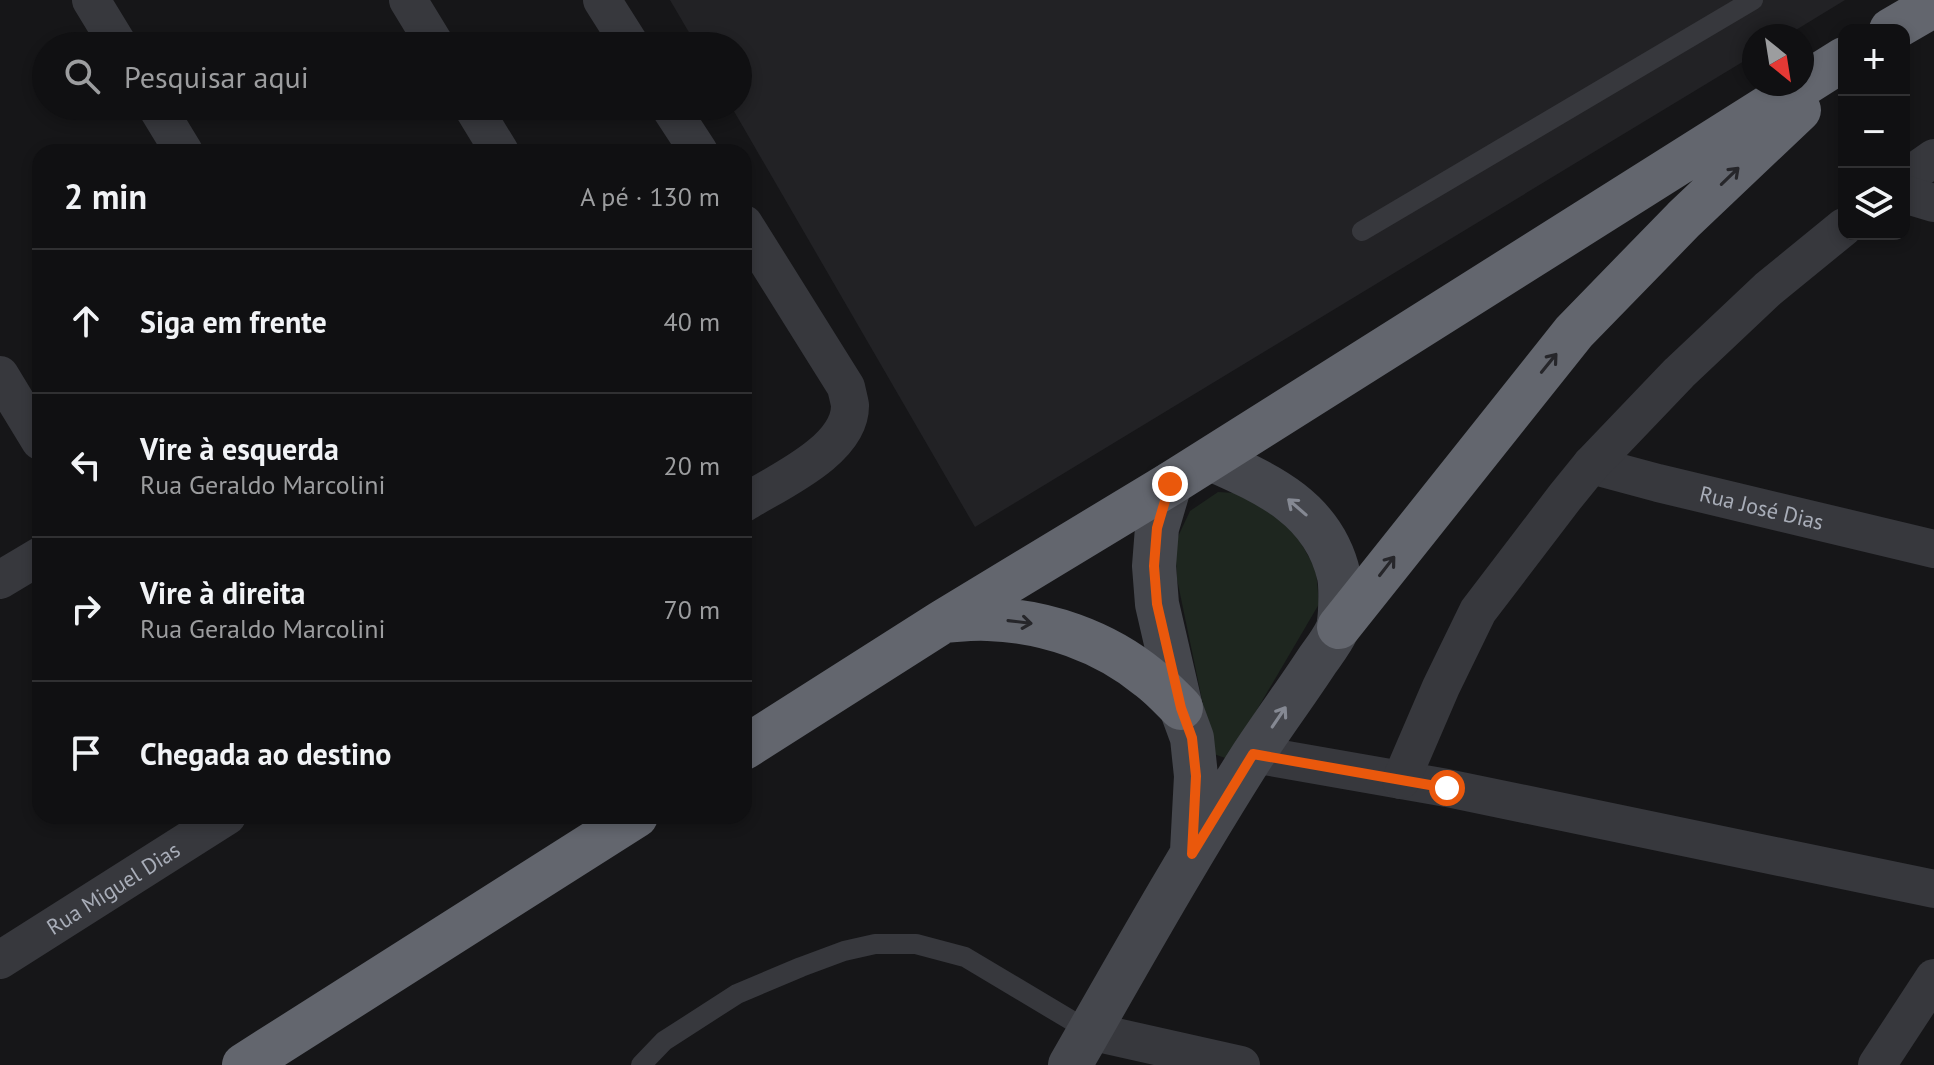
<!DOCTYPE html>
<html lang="pt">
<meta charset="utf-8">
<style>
:root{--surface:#101012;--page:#1e1e20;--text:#f1f3f6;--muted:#9c9d9f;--line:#303032}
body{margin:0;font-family:"PT Sans",sans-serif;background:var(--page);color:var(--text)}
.controls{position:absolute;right:24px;top:24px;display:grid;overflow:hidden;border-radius:16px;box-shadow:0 4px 12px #0003}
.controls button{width:72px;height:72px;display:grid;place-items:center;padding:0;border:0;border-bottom:2px solid var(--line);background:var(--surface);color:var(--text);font:40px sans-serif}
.compass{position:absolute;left:1742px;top:24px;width:72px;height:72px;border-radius:50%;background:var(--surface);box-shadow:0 4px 12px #0003;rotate:150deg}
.stop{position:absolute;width:24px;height:24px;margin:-18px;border:6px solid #ea580c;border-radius:50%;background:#fff}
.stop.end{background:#ea580c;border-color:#fff;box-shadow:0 2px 8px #0008}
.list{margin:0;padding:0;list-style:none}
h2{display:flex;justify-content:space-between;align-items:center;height:104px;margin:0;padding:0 32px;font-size:34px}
h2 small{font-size:26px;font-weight:400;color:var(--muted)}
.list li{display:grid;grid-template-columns:52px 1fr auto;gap:24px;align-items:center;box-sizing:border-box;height:144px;padding:0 32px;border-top:2px solid var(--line)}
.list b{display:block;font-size:30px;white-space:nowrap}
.list p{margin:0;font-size:26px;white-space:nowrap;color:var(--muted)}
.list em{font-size:26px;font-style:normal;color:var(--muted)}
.icon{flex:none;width:44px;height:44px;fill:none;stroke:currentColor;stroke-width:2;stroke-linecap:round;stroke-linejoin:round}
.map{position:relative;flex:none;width:1934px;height:1065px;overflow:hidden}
.search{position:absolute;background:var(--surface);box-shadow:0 4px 12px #0003;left:32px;top:32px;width:720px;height:88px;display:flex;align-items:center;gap:20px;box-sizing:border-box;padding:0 28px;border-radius:44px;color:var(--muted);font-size:30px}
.panel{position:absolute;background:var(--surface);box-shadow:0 4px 12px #0003;left:32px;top:144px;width:720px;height:680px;border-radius:24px}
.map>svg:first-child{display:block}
.built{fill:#222225}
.green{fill:#1e261f}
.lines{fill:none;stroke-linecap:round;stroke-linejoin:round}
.lane{stroke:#37383d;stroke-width:20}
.street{stroke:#37383d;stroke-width:38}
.secondary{stroke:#45474d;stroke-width:44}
.highway{stroke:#63666e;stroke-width:44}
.oneway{stroke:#26262a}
.oneway2{stroke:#858993}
.route{stroke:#ea580c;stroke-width:10}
.labels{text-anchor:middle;stroke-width:6;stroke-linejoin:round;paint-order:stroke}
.street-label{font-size:22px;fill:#a8adb8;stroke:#111113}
</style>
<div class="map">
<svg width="1934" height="1065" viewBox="0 0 1934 1065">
<rect width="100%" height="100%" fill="#161618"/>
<path class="built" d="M670,0H1845L1786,36H1754V55L975,527L731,106H738V46H697Z"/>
<path class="green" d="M1218,492L1253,494L1283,510L1316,570L1319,604L1228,759L1211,753L1206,719L1177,579L1175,543L1190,511Z"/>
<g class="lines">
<path class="lane" d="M1362,231L1753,0
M641,1065L664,1041L737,994L801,967L844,951L875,944H916L965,957L1089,1031"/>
<g class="street">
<path d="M91,0L119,46"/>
<path d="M408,0L436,46"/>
<path d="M602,0L631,46"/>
<path d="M156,106L184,152"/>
<path d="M472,106L500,152"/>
<path d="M669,106L699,152"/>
<path d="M1904,179L1934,158"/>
<path d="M1904,194L1934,203"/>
<path d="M744,224L846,387C847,392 849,399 850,405C851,450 778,482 744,503"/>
<path d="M0,375L40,441"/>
<path id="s1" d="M1591,465L1658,483L1934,549"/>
<path d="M0,580L40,556"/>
<path d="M1253,754L1447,788L1934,889"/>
<path d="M1401,780L1441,687L1478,611L1565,497L1591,465L1679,373L1768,289L1844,227"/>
<path id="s2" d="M0,960L227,816"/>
<path d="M1089,1031L1241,1065"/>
<path d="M1877,1065L1934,978"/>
</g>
<path class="secondary" d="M1170,484L1157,528L1154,566L1157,604L1181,708L1192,738L1196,776L1192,851
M1070,1065C1129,962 1188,857 1252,756C1273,724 1296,693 1317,661C1324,651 1332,641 1337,630C1341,622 1341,586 1339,576C1324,509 1268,484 1211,459"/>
<path class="highway" d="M1891,30L1934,5
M945,621C959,620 974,618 988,619C1046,621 1104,641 1149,678C1161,687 1171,698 1181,708
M1339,627L1574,332L1684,219L1799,110
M744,748L942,622L1170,484L1844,59
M244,1065L636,816"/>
</g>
<defs><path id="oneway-shaft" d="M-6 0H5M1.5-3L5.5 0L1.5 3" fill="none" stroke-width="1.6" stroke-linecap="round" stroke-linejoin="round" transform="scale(2)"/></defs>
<g class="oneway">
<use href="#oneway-shaft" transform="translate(1730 176) rotate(-44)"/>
<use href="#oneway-shaft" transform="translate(1549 363) rotate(-51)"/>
<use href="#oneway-shaft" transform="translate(1387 566) rotate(-52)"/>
<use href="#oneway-shaft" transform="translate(1020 622) rotate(7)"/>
</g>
<g class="oneway2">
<use href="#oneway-shaft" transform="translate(1297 507) rotate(-139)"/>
<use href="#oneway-shaft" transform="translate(1279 717) rotate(-56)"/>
</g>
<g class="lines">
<path class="route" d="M1170,484L1157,528L1154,566L1157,604L1181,708L1192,738L1196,776L1192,854L1253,754L1447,788"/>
</g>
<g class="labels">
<g class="street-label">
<text dy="8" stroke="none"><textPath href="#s1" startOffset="176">Rua José Dias</textPath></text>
<text dy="8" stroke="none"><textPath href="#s2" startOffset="134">Rua Miguel Dias</textPath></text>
</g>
</g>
</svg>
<div class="controls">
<button>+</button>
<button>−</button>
<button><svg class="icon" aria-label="layers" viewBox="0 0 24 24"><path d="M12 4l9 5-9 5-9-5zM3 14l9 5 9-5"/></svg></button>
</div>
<svg class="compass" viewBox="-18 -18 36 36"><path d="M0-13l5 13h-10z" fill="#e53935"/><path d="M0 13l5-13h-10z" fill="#9c9d9f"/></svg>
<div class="stop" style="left:1447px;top:788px"></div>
<div class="stop end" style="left:1170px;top:484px"></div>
<div class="search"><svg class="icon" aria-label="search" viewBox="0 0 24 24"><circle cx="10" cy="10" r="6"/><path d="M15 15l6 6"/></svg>Pesquisar aqui</div>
<section class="panel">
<h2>2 min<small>A pé · 130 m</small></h2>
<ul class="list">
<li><svg class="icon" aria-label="ahead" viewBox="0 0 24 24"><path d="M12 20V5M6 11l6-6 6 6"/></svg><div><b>Siga em frente</b></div><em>40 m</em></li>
<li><svg class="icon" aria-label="left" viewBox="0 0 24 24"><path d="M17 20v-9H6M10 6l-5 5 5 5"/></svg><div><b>Vire à esquerda</b><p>Rua Geraldo Marcolini</p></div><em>20 m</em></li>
<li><svg class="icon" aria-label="right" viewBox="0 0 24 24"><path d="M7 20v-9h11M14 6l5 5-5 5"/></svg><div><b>Vire à direita</b><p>Rua Geraldo Marcolini</p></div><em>70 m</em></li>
<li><svg class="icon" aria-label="arrive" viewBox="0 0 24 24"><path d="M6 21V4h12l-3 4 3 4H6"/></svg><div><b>Chegada ao destino</b></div></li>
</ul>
</section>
</div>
